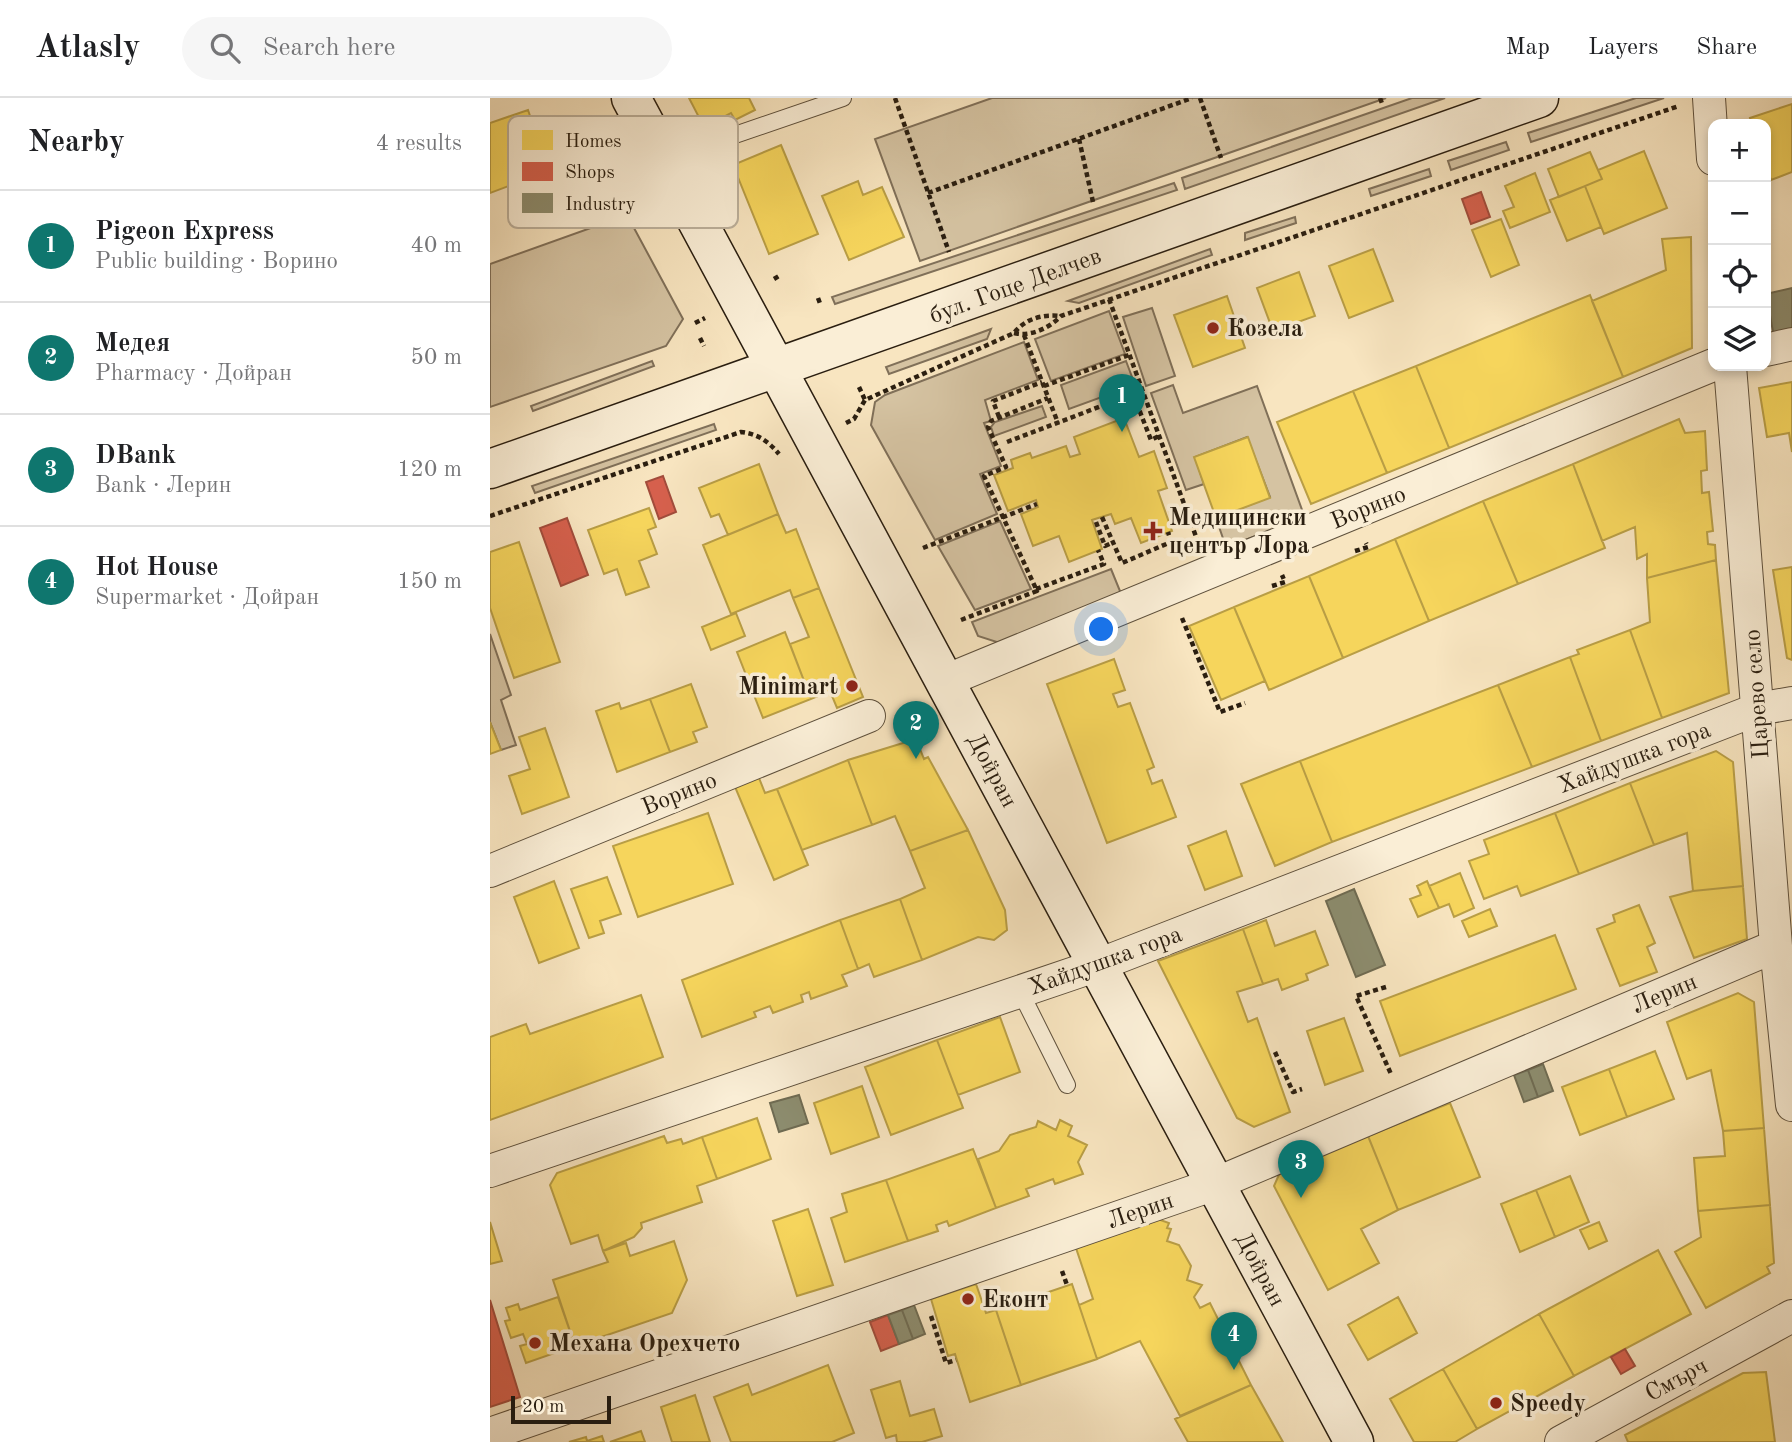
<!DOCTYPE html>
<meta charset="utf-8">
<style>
:root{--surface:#fff;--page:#f6f6f6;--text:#202124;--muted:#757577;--line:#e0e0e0;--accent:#0f766e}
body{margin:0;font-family:"Old Standard TT",serif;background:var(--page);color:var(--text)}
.controls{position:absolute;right:21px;top:21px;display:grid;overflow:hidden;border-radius:14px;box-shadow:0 4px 10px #0003}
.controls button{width:63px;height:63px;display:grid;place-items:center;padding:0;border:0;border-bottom:2px solid var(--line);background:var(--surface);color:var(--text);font:35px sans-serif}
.scale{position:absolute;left:21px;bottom:18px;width:100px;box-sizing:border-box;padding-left:7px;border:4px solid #2a1e10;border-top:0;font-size:19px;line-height:24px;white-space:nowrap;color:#2a1e10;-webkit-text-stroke:5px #faeed6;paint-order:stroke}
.you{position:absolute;left:612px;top:532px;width:24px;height:24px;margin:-18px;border:5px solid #fff;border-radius:50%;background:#1a73e8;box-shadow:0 0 0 10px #1a73e833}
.badge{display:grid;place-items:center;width:46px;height:46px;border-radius:50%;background:var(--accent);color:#fff;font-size:23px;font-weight:700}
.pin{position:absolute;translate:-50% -58px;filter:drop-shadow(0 2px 4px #0008)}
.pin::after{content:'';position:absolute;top:37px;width:24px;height:21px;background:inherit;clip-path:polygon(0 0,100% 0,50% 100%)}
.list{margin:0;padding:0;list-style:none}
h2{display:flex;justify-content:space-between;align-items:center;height:91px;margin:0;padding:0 28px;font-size:30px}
h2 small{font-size:23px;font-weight:400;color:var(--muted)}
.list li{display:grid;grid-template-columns:46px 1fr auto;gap:21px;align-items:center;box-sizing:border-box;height:112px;padding:0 28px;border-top:2px solid var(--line)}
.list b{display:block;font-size:26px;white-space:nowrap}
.list p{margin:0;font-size:23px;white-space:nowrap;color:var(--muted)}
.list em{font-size:23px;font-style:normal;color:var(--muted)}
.icon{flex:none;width:38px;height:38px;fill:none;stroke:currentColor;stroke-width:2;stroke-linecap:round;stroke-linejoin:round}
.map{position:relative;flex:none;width:1302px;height:1344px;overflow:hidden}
header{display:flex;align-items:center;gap:42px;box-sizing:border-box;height:98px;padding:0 35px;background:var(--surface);border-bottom:2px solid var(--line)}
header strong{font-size:33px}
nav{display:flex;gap:38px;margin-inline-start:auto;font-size:24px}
.search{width:490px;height:63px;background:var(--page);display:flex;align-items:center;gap:18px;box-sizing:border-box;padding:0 24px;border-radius:38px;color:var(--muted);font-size:26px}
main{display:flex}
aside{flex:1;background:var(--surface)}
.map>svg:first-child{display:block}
.green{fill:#d5c3a2;stroke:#807059;stroke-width:2}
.homes{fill:#f6d55c;stroke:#b99e45;stroke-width:2}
.shops{fill:#d6604d;stroke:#a24c3b;stroke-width:2}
.industry{fill:#8c8c6e;stroke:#6f6b52;stroke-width:2}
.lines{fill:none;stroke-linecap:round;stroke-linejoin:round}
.lane-casing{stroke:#5e503c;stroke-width:18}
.street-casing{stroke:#5e503c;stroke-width:34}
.secondary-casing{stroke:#2a1e10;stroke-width:41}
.path{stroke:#2a1e10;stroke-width:4.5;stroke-dasharray:5 3.5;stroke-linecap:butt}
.lane{stroke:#faeed6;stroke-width:16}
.street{stroke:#faeed6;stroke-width:32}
.secondary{stroke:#faeed6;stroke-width:38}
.poi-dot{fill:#8f2418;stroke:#faeed6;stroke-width:2.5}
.labels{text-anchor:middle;stroke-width:7;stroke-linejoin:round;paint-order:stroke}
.street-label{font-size:24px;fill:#2a1e10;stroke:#faeed6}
.poi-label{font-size:24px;font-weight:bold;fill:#2a1e10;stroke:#faeed6;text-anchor:start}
.key{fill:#faeed6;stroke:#bcb09b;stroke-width:2}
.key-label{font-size:19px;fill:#2a1e10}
</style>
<header>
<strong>Atlasly</strong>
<div class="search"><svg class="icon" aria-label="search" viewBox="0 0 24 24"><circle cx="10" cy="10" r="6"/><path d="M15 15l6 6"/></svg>Search here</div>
<nav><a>Map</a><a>Layers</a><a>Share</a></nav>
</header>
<main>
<aside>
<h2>Nearby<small>4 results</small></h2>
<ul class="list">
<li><span class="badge">1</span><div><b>Pigeon Express</b><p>Public building · Ворино</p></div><em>40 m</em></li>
<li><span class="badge">2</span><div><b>Медея</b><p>Pharmacy · Дойран</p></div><em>50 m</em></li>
<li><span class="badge">3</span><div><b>DBank</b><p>Bank · Лерин</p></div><em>120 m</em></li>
<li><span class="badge">4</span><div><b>Hot House</b><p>Supermarket · Дойран</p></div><em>150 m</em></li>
</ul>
</aside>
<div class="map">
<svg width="1302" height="1344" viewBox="0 0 1302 1344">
<rect width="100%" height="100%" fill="#f8e5c0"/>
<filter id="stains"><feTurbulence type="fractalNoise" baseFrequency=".00286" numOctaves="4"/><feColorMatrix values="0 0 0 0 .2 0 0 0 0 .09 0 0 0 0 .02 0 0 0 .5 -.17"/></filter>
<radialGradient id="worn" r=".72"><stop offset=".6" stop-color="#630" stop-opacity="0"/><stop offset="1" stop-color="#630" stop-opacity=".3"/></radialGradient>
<path class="green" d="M502,0H896L430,163L385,41Z
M922,0H955L695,91L692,80Z
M1146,0H1174L1041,44L1038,35Z
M1016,44L1019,52L961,72L958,63Z
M939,71L941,78L881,98L879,91Z
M684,85L687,92L345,206L342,199Z
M137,117L193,221L176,248L0,309V166Z
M805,119L806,125L755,142V135Z
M720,151L722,157L589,205L578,203Z
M662,210L685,278L656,288L633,219Z
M619,213L635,256L561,283L545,241Z
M501,231L497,241L399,276L396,269Z
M534,244L548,282L495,302L501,323L494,325L511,368L490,376L507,416L445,442L381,327L385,304L395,297Z
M162,263L164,268L43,313L41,308Z
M636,263L645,287L579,311L571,287Z
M683,287L693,315L767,288L815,420L736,449L726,420L780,399L757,339L705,359L714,386L696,392L661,295Z
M552,308L556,319L504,338L501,329L505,324Z
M224,326L226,332L45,395L42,388Z
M510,423L541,491L485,512L448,448Z
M621,471L632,498L516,547L488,538L482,524Z
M0,536L21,597L11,602L26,647L11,652L0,624Z"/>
<path class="homes" d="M199,0H259L265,12L245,22L241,15L214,29Z
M1302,6V74L1281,82L1276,67V26H1262L1260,20Z
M38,12L59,73L0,95V25Z
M291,47L328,136L279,156L243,67Z
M1154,53L1177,110L1114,136L1095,88L1112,81L1108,72Z
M1100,54L1112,81L1069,99L1058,71Z
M1045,75L1060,114L1020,130L1013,113L1024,109L1015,88Z
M368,83L373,97L392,89L414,139L359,162L332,98Z
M1095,88L1111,129L1077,143L1060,102Z
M1011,121L1029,167L1001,179L982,132Z
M1201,139L1202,250L1133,279L1102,203L1176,172L1172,141Z
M883,151L903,203L859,220L839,168Z
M809,174L825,218L783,233L767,190Z
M1100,197L1133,279L959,350L926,268Z
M737,198L755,250L703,269L684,217Z
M926,268L959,350L897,375L863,293Z
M1302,284V354L1299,335L1277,339L1269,290Z
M863,293L897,375L821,406L787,324Z
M634,320L649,359L664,353L677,390L668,393L682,433L651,445L641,420L625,426L621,416L602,422L612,451L579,464L569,438L543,448L531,416L548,409L546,402L518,413L504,377L523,370L521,362L540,355L542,360L576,348L580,359L590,356L584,339Z
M1189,321L1195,335L1215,333L1217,372L1211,373L1212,395L1219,394L1223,433L1217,434L1218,446L1225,447L1226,462L1157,480V456L1147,461L1145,429L1112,443L1083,366Z
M758,339L780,400L726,420L704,359Z
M269,366L288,416L238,437L229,416L221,419L209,390Z
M1083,366L1115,450L1028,486L993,403Z
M993,403L1028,486L939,523L905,441Z
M159,410L166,429L158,432L167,456L149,463L159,489L136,497L127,471L114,476L98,432Z
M288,416L296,435L306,431L329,490L303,500L300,492L241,516L213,447Z
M905,441L939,523L853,560L819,478Z
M29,444L70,564L24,580L0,510V454Z
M1226,462L1239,595L1172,620L1140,532L1160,524L1157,480Z
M1302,469V562L1297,560L1283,472Z
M819,478L853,560L779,592L744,509Z
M329,490L373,599L347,610L340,593L321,601L300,546L319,539L303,500Z
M744,509L775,583L731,602L699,528Z
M246,515L255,538L221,552L212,529Z
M1140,532L1172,620L1111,643L1080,559L1089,556L1087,552Z
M295,534L321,601L273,620L247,554Z
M1080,559L1111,643L1042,669L1008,587Z
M624,561L635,592L623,596L628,609L640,605L664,669L657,672L662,686L672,682L686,719L617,745L557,586Z
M201,586L217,629L203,634L207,644L180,654L160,601Z
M1008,587L1042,669L842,744L810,663Z
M160,601L180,654L127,674L106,613L129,605L131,611Z
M0,624L11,652L0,656Z
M55,630L79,699L32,716L19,678L40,671L29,639Z
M426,641L434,661L438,659L478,732L420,753L405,718L382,727L358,662Z
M1226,653L1243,664L1253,788L1203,793L1197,735L1164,747L1140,685Z
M358,662L382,727L312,752L287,691Z
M810,663L842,744L785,768L751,686Z
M267,675L275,695L287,691L318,767L284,782L243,684Z
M1140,685L1164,747L1089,776L1065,715Z
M218,715L243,786L148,819L123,748Z
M1065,715L1089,776L1031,798L1027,788L994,801L979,763L999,756L994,742Z
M478,732L515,812L517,832L504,842L488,839L432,862L410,801L435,790L420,753Z
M736,733L752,778L715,792L698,748Z
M970,775L984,810L964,819L959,806L949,810L939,788Z
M117,779L131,816L110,823L114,835L99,840L81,791Z
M64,783L89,850L49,865L24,799Z
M937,783L949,810L928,819L920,801L931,797L927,788Z
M1253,788L1257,841L1204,860L1180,799L1203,793Z
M410,801L432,862L384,879L379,866L368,871L350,822Z
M1149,807L1165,845L1157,849L1167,874L1130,888L1107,831L1125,824L1123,817Z
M1000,811L1007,828L979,839L972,823Z
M350,822L368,871L352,877L357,888L321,901L319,894L311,897L313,904L283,915L280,908L264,914L266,919L212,939L192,882Z
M776,822L785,848L825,833L838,867L816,876L818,882L792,892L788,881L773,886L753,831Z
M753,831L773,886L747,894L758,924L767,920L800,1014L764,1029L747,1020L668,863Z
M1065,837L1086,891L910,958L890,903Z
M1248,895L1264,904L1274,1030L1233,1033L1221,972L1197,981L1177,924Z
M151,897L173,959L0,1022V939L36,926L40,936Z
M510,919L530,974L468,997L447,942Z
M854,920L873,973L835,987L817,933Z
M447,942L473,1010L401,1037L375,969Z
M1165,953L1184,1001L1137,1019L1119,971Z
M1119,971L1137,1019L1090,1037L1072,989Z
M372,988L389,1039L341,1056L324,1005Z
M960,1005L990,1079L908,1112L878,1038Z
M267,1020L281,1061L227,1081L212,1039Z
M570,1022L582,1028L578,1038L597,1047L588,1064L593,1076L565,1086L563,1081L536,1091L539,1098L506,1110L488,1061L509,1053L520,1037L546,1029L548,1023L566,1032Z
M1274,1030L1280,1107L1208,1113L1204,1060L1235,1058L1233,1033Z
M174,1038L177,1045L191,1041L193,1046L212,1039L227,1081L207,1088L212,1104L151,1125L152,1130L144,1139L113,1153L108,1137L81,1146L60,1087L67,1075Z
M878,1038L908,1112L871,1131L889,1165L838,1192L784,1088L791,1072Z
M483,1051L506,1110L459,1128L457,1123L446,1127L448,1133L418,1143L396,1082Z
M1080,1078L1099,1124L1065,1139L1046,1092Z
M396,1082L418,1143L355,1164L341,1120L357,1114L352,1096Z
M1046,1092L1065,1139L1030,1154L1011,1106Z
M1280,1107L1284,1165L1277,1169L1280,1175L1216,1210L1185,1154L1211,1139L1208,1113Z
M318,1111L343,1187L307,1198L283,1123Z
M662,1119L679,1125L677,1130L681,1131L677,1143L689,1147L701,1168L697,1182L712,1187L704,1199L710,1210L720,1205L761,1287L690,1318L650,1243L607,1261L589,1207L603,1201L586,1150L651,1123L659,1126Z
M0,1124L12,1163L0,1166Z
M1109,1124L1117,1143L1099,1151L1090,1132Z
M184,1143L197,1182L182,1215L85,1248L63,1182L118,1164L113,1153L136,1145L140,1158Z
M1168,1152L1201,1216L1084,1278L1049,1216Z
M486,1186L496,1215L506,1212L531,1287L480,1304L465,1256L458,1258L441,1201Z
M582,1186L607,1261L531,1287L506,1212Z
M68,1199L85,1248L36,1265L30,1248L37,1246L33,1236L21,1240L15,1223L20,1222L16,1210L28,1206L30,1212Z
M908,1199L927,1235L878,1262L858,1227Z
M1049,1216L1084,1278L987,1331L953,1271Z
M338,1267L364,1335L342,1344H241L224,1299L258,1286L262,1297Z
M953,1271L987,1331L965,1344H924L900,1301Z
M1276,1274L1285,1344H1138L1135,1337L1253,1275Z
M410,1283L420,1318L444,1311L452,1338L432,1344H407L406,1337L396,1340L381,1292Z
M761,1287L793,1344H698L685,1321Z
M205,1297L220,1344H182L171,1309Z
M151,1333L155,1344H120Z
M112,1338L114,1344H79L96,1339L97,1343Z"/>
<path class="shops" d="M991,94L1000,119L981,126L972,101Z
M173,378L186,414L169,421L156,384Z
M77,420L98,477L71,488L50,430Z
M0,1202L30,1299L0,1309Z
M398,1217L409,1246L391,1253L380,1224Z
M1135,1251L1145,1268L1131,1276L1121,1259Z"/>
<path class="industry" d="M1302,190V235L1284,239L1276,196Z
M864,791L895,867L866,879L836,803Z
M1053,966L1063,993L1048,999L1038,972Z
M1038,972L1048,999L1034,1004L1024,977Z
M309,997L318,1025L289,1034L280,1005Z
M424,1207L435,1236L423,1241L412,1212Z
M412,1212L423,1241L409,1246L398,1217Z"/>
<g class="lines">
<g class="lane-casing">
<path id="lane" d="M175,61L353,0
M530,893L577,987"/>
</g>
<g class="street-casing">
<path id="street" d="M1219,0L1223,61
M1276,252L1302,246
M1240,268L1286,848L1302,1007
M455,583L1223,267
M0,773L379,618
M0,1073L608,867L1268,611L1302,605
M0,1336L725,1086L1286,848
M1071,1344L1302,1218"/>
</g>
<g class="secondary-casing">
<path id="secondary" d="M141,0L864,1344
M0,371L1049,0"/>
</g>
<path class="path" d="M405,0L459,154
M710,0L731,60
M890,0L893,8
M589,41L603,104
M438,95L702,0
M284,181L289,178
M328,200L331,208
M619,201L708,444
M205,225L215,220
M524,235C541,239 559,230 571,218L1189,8
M534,237L568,325
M210,240L214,248
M554,288L639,257
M369,289L375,302
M509,319L503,303L552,284
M356,325L364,321L375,302L524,235C535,221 552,216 570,218
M517,344L643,296L661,342L669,338
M0,418L251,334C268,336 278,343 289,356
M612,419L632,465L681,444L678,434
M606,424L615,448L624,444
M433,450L547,406
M865,453L878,449L876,445
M782,488L795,484L792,477
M546,491L614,466L608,452
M692,520L730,614L755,605
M471,522L547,493L494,378L516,369L498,329L501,323L558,300
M896,889L866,898L901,976
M785,954L803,994L812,991
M572,1173L577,1187
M441,1218L456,1265L466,1262"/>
<use href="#lane" class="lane"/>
<use href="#street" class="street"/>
<use href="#secondary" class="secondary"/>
</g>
<g class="poi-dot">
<circle cx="723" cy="230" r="7"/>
<path d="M659.5 422.5h7v7h7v7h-7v7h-7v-7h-7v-7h7z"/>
<circle cx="362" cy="588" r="7"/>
<circle cx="478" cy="1201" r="7"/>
<circle cx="45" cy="1245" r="7"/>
<circle cx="1006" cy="1305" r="7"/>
</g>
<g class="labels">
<g class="street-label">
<text transform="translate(525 187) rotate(-20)" y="8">бул. Гоце Делчев</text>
<text transform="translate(878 409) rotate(-22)" y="8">Ворино</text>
<text transform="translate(1266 596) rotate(-94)" y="8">Царево село</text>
<text transform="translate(1144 659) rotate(-21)" y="8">Хайдушка гора</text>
<text transform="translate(503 672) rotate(62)" y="8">Дойран</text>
<text transform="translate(189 695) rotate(-22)" y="8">Ворино</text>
<text transform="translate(615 862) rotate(-20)" y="8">Хайдушка гора</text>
<text transform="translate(1174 895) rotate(-23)" y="8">Лерин</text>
<text transform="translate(650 1112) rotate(-19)" y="8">Лерин</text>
<text transform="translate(771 1171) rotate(62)" y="8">Дойран</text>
<text transform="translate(1186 1281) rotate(-28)" y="8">Смърч</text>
</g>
<g class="poi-label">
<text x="737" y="238">Козела</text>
<text x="679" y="427">Медицински<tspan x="679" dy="28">център Лора</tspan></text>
<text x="348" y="596" text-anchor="end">Minimart</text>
<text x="492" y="1209">Еконт</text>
<text x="59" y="1253">Механа Орехчето</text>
<text x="1020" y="1313">Speedy</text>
</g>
</g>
<rect x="18" y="18" width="230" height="112" rx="10" class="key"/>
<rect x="32" y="32" width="31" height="20" fill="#f6d55c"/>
<rect x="32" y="64" width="31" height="19" fill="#d6604d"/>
<rect x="32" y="95" width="31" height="20" fill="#8c8c6e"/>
<g class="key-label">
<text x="75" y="49">Homes</text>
<text x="75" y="80">Shops</text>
<text x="75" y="112">Industry</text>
</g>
<rect width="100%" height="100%" filter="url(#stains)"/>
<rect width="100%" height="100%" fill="url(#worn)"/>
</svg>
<div class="controls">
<button>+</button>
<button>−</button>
<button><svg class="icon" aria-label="locate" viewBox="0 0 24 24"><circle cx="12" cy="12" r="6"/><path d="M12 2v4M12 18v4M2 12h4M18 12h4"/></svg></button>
<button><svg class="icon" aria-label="layers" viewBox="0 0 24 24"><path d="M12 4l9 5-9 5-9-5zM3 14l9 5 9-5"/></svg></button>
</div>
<div class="scale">20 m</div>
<div class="you"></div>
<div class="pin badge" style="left:632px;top:334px">1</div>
<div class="pin badge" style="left:426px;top:661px">2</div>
<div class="pin badge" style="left:811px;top:1100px">3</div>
<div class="pin badge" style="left:744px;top:1272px">4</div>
</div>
</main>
